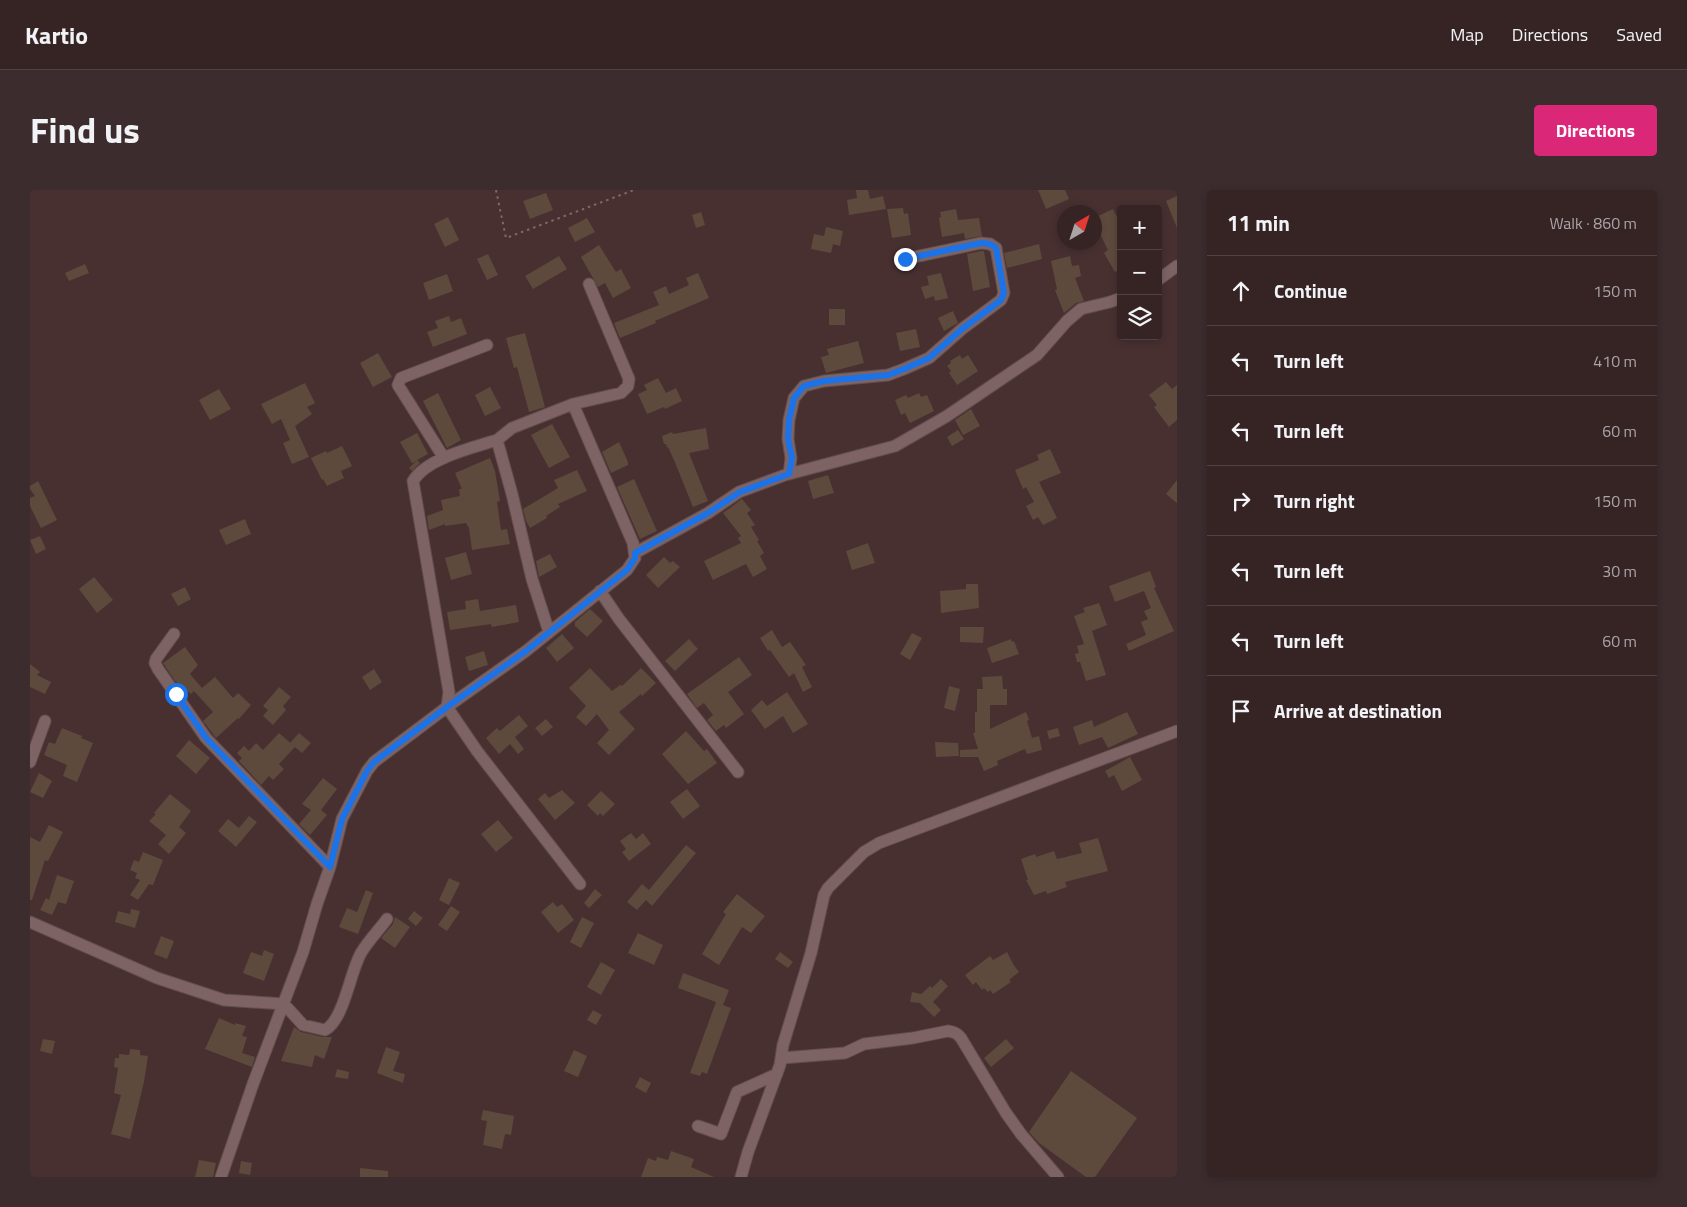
<!DOCTYPE html>
<meta charset="utf-8">
<style>
:root{--surface:#362425;--page:#3d2c2d;--text:#f1f3f6;--muted:#aaa4a7;--line:#504142;--accent:#db2777}
body{margin:0;font-family:"Titillium Web",sans-serif;background:var(--page);color:var(--text)}
.controls{position:absolute;right:15px;top:15px;display:grid;overflow:hidden;border-radius:5px;box-shadow:0 2px 8px #0003}
.controls button{width:45px;height:45px;display:grid;place-items:center;padding:0;border:0;border-bottom:1px solid var(--line);background:var(--surface);color:var(--text);font:25px sans-serif}
.compass{position:absolute;left:1027px;top:15px;width:45px;height:45px;border-radius:50%;background:var(--surface);box-shadow:0 2px 8px #0003;rotate:39deg}
.stop{position:absolute;width:15px;height:15px;margin:-11px;border:4px solid #1a73e8;border-radius:50%;background:#fff}
.stop.end{background:#1a73e8;border-color:#fff;box-shadow:0 1px 5px #0008}
.list{margin:0;padding:0;list-style:none}
h2{display:flex;justify-content:space-between;align-items:center;height:65px;margin:0;padding:0 20px;font-size:21px}
h2 small{font-size:16px;font-weight:400;color:var(--muted)}
.list li{display:grid;grid-template-columns:32px 1fr auto;gap:15px;align-items:center;box-sizing:border-box;height:70px;padding:0 20px;border-top:1px solid var(--line)}
.list b{display:block;font-size:19px;white-space:nowrap}
.list em{font-size:16px;font-style:normal;color:var(--muted)}
.icon{flex:none;width:28px;height:28px;fill:none;stroke:currentColor;stroke-width:2;stroke-linecap:round;stroke-linejoin:round}
.map{position:relative;flex:none;width:1147px;height:987px;overflow:hidden;border-radius:5px}
header{display:flex;align-items:center;gap:30px;box-sizing:border-box;height:70px;padding:0 25px;background:var(--surface);border-bottom:1px solid var(--line)}
header strong{font-size:24px}
nav{display:flex;gap:28px;margin-inline-start:auto;font-size:18px}
.intro{display:flex;align-items:center;justify-content:space-between;box-sizing:border-box;height:120px;padding:0 30px}
h1{margin:0;font-size:35px}
.button{padding:12px 22px;border-radius:5px;background:var(--accent);color:#fff;font-size:18px;font-weight:700}
main{display:flex;gap:30px;padding:0 30px}
aside{flex:1;background:var(--surface);border-radius:5px;box-shadow:0 2px 8px #0003}
.map>svg:first-child{display:block}
.building{fill:#5e493d}
.lines{fill:none;stroke-linecap:round;stroke-linejoin:round}
.minor-casing{stroke:#624e4f;stroke-width:13}
.path{stroke:#7e696a;stroke-width:2;stroke-dasharray:2.5 4;stroke-linecap:butt}
.minor{stroke:#7e6364;stroke-width:11}
.route{stroke:#1a73e8;stroke-width:6}
</style>
<header>
<strong>Kartio</strong>
<nav><a>Map</a><a>Directions</a><a>Saved</a></nav>
</header>
<div class="intro"><h1>Find us</h1><a class="button">Directions</a></div>
<main>
<div class="map">
<svg width="1147" height="987" viewBox="0 0 1147 987">
<rect width="100%" height="100%" fill="#483031"/>
<path class="building" d="M826,0H838L840,9L853,6L856,19L819,25L817,10L827,8Z
M1008,0H1035L1039,9L1016,19Z
M516,3L523,20L500,29L493,11Z
M1147,6V38L1136,11Z
M873,18L874,24L878,23L881,45L862,48L857,19Z
M926,19L928,30L949,28L952,46L935,49L934,43L912,47L909,28L911,27L910,22Z
M1083,19L1091,35V79L1085,82L1074,63L1078,60L1064,32V28Z
M671,22L675,35L666,38L662,25Z
M418,27L429,50L415,57L404,34Z
M557,28L565,42L545,52L538,38Z
M796,37L813,41L810,56L803,54L801,63L781,59L784,44L794,46Z
M1009,54L1012,69L977,78L974,63Z
M569,55L586,82L591,79L601,98L583,108L575,93L568,97L551,67Z
M951,61H954L960,97L943,101L937,64Z
M458,64L468,85L457,90L447,69Z
M529,66L537,79L503,99L495,86Z
M1040,66L1042,76L1049,75L1051,86L1045,88L1054,111L1046,113L1034,123L1025,100L1027,99L1021,71Z
M55,74L59,83L39,91L35,83Z
M668,83L679,108L625,131L626,133L590,148L584,133L629,115L623,102L636,96L639,104L659,95L656,88Z
M911,83L918,108L905,111L904,106L895,109L891,97L899,95L897,86Z
M417,84L423,101L399,110L393,93Z
M799,119H815V135H799Z
M923,121L928,133L914,141L908,128Z
M419,126L421,132L431,128L437,144L403,157L397,142L408,138L405,131Z
M886,139L890,157L870,161L866,143Z
M495,143L515,217L499,222L487,177L484,178L476,148Z
M828,151L834,173L796,183L791,167L799,165L797,159Z
M348,163L362,187L343,197L330,173Z
M930,165L932,169L938,165L948,181L927,195L919,183L921,181L917,176L921,173L920,171Z
M628,188L636,203L646,198L652,211L635,219L634,217L617,224L608,204L617,200L614,195Z
M1136,192L1142,199L1147,195V230L1139,237L1124,217L1127,215L1119,205Z
M275,193L285,213L277,217L282,224L265,236L279,267L262,274L253,253L260,250L251,229L242,234L231,214Z
M460,197L471,218L455,226L445,205Z
M189,199L201,219L180,230L169,210Z
M408,203L431,250L417,258L393,211Z
M889,203L891,207L897,205L904,221L880,233L875,223L871,225L865,210L876,205L878,208Z
M941,219L950,236L933,245L925,230Z
M522,234L540,267L519,278L501,245Z
M676,238L679,259L659,263L678,311L663,317L644,270L638,257L637,258L636,254H634L632,246L642,242L643,244Z
M928,240L934,249L922,256L917,247Z
M387,243L398,264L387,270L390,273L382,281L379,278L386,271L382,273L370,252Z
M589,252L598,272V275L581,283L572,262Z
M312,256L322,276L311,281L314,288L297,296L293,289L292,290L281,268L296,261L297,263Z
M1020,259L1031,283L1009,292L1027,328L1013,335L1008,327L1003,330L996,316L1004,312L996,297L993,299L985,280L1009,270L1007,265Z
M460,268L465,281L470,311L467,312L471,340L477,339L480,354L442,360L439,338L436,333L415,336V334L399,340L397,326L413,320L411,310L430,306L429,299H432L425,283Z
M547,280L557,301L528,314L530,317L516,326L517,328L500,338L496,331L493,319L528,298L524,290Z
M798,285L804,303L783,309L778,291Z
M604,289L627,341L610,349L587,297Z
M1147,290V313L1136,304Z
M8,291L27,330L11,338L0,316V308L5,306L0,299V296Z
M712,309L721,320L717,323L725,335L721,337L729,350L727,351L734,363L730,366L737,379L723,387L716,374L683,390L674,371L711,353L708,348L711,346L693,323Z
M215,329L221,344L196,355L189,340Z
M10,346L16,359L6,364L0,350Z
M838,353L845,373L822,380L816,361Z
M436,362L442,384L421,390L415,368Z
M520,364L527,377L509,387L506,371Z
M634,367L640,373L643,371L650,377L628,398L616,385Z
M1120,381L1126,397L1124,398L1144,441L1099,461L1096,454L1116,445L1111,432L1118,429L1114,421L1121,418L1114,401L1085,412L1079,396Z
M64,387L83,410L67,423L49,399Z
M936,394H948L949,418L911,423L910,401L936,399Z
M155,397L161,409L148,416L141,404Z
M448,409L450,421L486,415L489,432L462,437L461,434L420,440L417,422L436,419L435,411Z
M1069,413L1077,435L1062,441L1076,485L1056,491L1050,472H1047L1045,464L1049,463L1047,456L1054,454L1044,426L1055,422L1053,418Z
M560,419L573,431L557,447L545,436V432Z
M930,437H954L953,453L930,452Z
M742,440L752,457L760,452L776,475L772,477L782,497L773,502L764,483L759,487L740,460L738,461L730,448Z
M882,443L892,448L880,470L870,464Z
M532,444L544,458L527,472L516,458Z
M659,449L668,459L645,481L635,471Z
M981,449L982,452L984,451L989,464L962,473L957,458Z
M155,457L168,475L160,484L172,498L185,487L203,508L208,503L221,515L209,529L208,528L186,548L173,531L183,522L164,501L161,504L145,491L133,473Z
M454,461L458,475L439,481L435,467Z
M709,467L722,485L698,502L714,524L696,538L694,535L686,541L677,530L683,525L674,513L667,518L657,504Z
M0,474L10,482L7,485L21,492L15,504L0,497Z
M560,478L582,501L590,495L592,496L611,478L626,493L612,506L611,504L589,522L605,539L579,565L567,553L579,540L567,524L556,536L546,527L556,516L539,498Z
M344,479L352,492L340,500L332,487Z
M972,486L973,499H977V515H960V539L996,522L999,530L997,531L1002,548L1009,546L1012,560L997,564L995,559L967,571L968,575L954,581L948,567H930V560L948,559L943,543H945V522H947V499H953L952,487Z
M919,496L930,499L925,521L914,518Z
M249,497L261,507L253,516L256,520L243,535L233,526L238,520L233,516Z
M757,502L778,534L763,543L753,526L735,539L721,520L732,510L737,516Z
M1097,522L1108,544L1078,558L1072,547L1049,555L1043,537L1062,530L1064,537Z
M489,525L498,536L485,547L494,559L488,564L480,554L469,564L456,548L467,538L470,541Z
M516,529L523,537L512,546L505,538Z
M32,538L52,546L51,548L63,553L47,592L33,586L37,575L14,565L19,552L25,554Z
M1028,538L1030,546L1019,549L1017,541Z
M656,541L674,561L677,559L687,573L658,594L632,564Z
M249,543L265,557L249,574L254,579L243,590L239,586L231,595L209,571L212,568L207,563L214,556L219,561L226,553L233,560Z
M269,543L281,553L272,563L260,553Z
M159,550L180,568L166,584L146,566Z
M905,552L928,553L929,566L906,567Z
M1100,567L1112,590L1092,601L1084,585L1079,588L1075,581Z
M9,583L22,591L13,608L0,602Z
M293,588L307,599L291,620L297,625L280,645L269,634L281,620L272,614Z
M657,599L670,616L653,629L640,612Z
M532,600L545,613L525,630L508,609L515,603L519,608Z
M571,601L585,614L573,626L570,623L568,626L557,615Z
M140,604L161,621L149,637L156,643L139,664L128,654L136,645L119,631L126,624L124,623Z
M219,626L227,632L206,657L188,641L198,629L209,638Z
M468,630L483,648L466,662L451,644Z
M19,635L33,642L18,671L15,670L2,710H0V647L10,652Z
M601,643L606,649L613,643L621,654L599,671L592,662L596,659L590,651Z
M1068,648L1078,681L1035,692L1037,697L1017,704L1016,701L1004,705L996,690H998L991,669L1005,664L1006,667L1024,661L1027,669L1052,663L1049,653Z
M656,655L666,663L622,716L616,710L607,720L597,712L612,694L619,700Z
M113,662L133,670L123,695L119,694L108,710L100,705L110,690L105,688L107,683L100,680L104,670L109,672Z
M27,685L44,691L36,714L28,712L22,725L10,720L16,708L19,710Z
M419,688L430,693L419,715L409,710Z
M565,699L572,705L559,718L554,713Z
M336,700L343,703L328,744L309,737L317,718L327,722Z
M707,704L735,726L721,743L712,737L689,775L672,764L696,724L693,722Z
M523,712L527,717L532,714L544,730L528,743L511,722Z
M421,716L430,722L417,741L408,735Z
M101,719L110,721L105,738L85,732L88,721L100,724Z
M384,721L393,728L386,736L378,729Z
M365,727L380,737L365,758L351,748L363,734Z
M552,727L564,733L551,758L540,752Z
M608,743L633,755L624,775L598,763Z
M131,746L144,751L137,769L124,764Z
M234,760L244,764L234,791L213,783L221,762L232,766Z
M750,762L763,772L758,778L745,769Z
M977,762L983,774L989,782L979,790L981,792L963,804L960,800L958,802L954,798L952,800L946,792L943,795L935,785L960,766L963,770Z
M571,772L585,780L571,805L557,797Z
M653,783L699,800L693,815L701,818L677,884L672,882L670,886L660,883L686,812L648,798Z
M911,789L918,796L903,812L911,820L904,827L890,813L880,812L882,802L891,804L900,796L902,798Z
M563,820L572,825L566,835L557,830Z
M189,828L205,835V833L216,836L212,846L217,847L212,863L225,867L222,877L175,859Z
M264,837L271,842L293,847H302L294,869L285,865L282,877L251,871Z
M13,849L25,851L22,864L10,861Z
M976,849L984,858L961,877L954,868Z
M356,857L370,862L363,881L375,884L373,893L347,883Z
M100,859L110,860V865L118,866L114,892L100,949L81,944L91,905L84,903L88,878L84,877L85,868H89V864L99,865Z
M544,860L557,866L548,887L534,881Z
M307,879L319,882L318,889L305,887Z
M1041,881L1107,928L1065,987H1056L1009,953L999,942Z
M610,887L621,893L616,903L605,897Z
M453,920L484,926L481,945L475,944L472,959L453,955L457,931L451,930Z
M641,961L664,969L661,977L684,987H611L618,968L626,971L627,967L638,970Z
M169,970L186,973L183,987H165Z
M211,971L222,973L220,985L209,983Z
M330,978L358,981V987H330Z"/>
<g class="lines">
<g class="minor-casing">
<path id="minor" d="M1128,90L1147,76
M467,250C442,258 397,268 383,291L419,502L417,517L447,561L550,694
M414,268L368,195L371,188L457,155
M759,284L761,268L758,249L759,230L764,208L774,196L794,191L858,185L874,179L899,168L932,139L971,110L974,103L966,58L960,54L951,53L875,69
M605,363L678,323L709,302L755,285L865,256L917,226L1007,165L1037,131L1051,119L1080,112L1091,108
M570,401L589,429L708,582
M519,442L502,389L482,304L467,250L482,238L543,214L591,203L598,196L599,189L559,94
M144,444L126,469L125,473L128,479L176,548L300,677
M0,572L15,531
M0,732L127,788L194,810L254,814L273,835L295,840C314,830 320,782 331,763C338,751 349,740 357,729
M752,868L815,863L834,854L883,848L918,841C924,842 927,843 931,848L976,923L991,944L1028,987
M668,936L691,944L707,902L747,884
M191,987L223,894L273,762L287,714L300,677L312,629L337,581L344,572L417,517L496,461L597,380L605,368L603,353L543,214
M711,987L718,962L750,875L753,855L781,763L794,705L798,698L834,662L849,653L1147,541"/>
</g>
<path class="path" d="M466,0L476,48L604,0"/>
<use href="#minor" class="minor"/>
</g>
<g class="lines">
<path class="route" d="M146,504L176,548L300,677L312,629L337,581L344,572L417,517L496,461L597,380L605,368V363L678,323L710,302L759,284L762,268L758,249L759,230L764,208L774,196L794,191L858,185L874,179L899,168L932,139L971,110L974,103L966,58L960,54L951,53L875,69"/>
</g>
</svg>
<div class="controls">
<button>+</button>
<button>−</button>
<button><svg class="icon" aria-label="layers" viewBox="0 0 24 24"><path d="M12 4l9 5-9 5-9-5zM3 14l9 5 9-5"/></svg></button>
</div>
<svg class="compass" viewBox="-18 -18 36 36"><path d="M0-13l5 13h-10z" fill="#e53935"/><path d="M0 13l5-13h-10z" fill="#aaa4a7"/></svg>
<div class="stop" style="left:146px;top:504px"></div>
<div class="stop end" style="left:875px;top:69px"></div>
</div>
<aside>
<h2>11 min<small>Walk · 860 m</small></h2>
<ul class="list">
<li><svg class="icon" aria-label="ahead" viewBox="0 0 24 24"><path d="M12 20V5M6 11l6-6 6 6"/></svg><div><b>Continue</b></div><em>150 m</em></li>
<li><svg class="icon" aria-label="left" viewBox="0 0 24 24"><path d="M17 20v-9H6M10 6l-5 5 5 5"/></svg><div><b>Turn left</b></div><em>410 m</em></li>
<li><svg class="icon" aria-label="left" viewBox="0 0 24 24"><path d="M17 20v-9H6M10 6l-5 5 5 5"/></svg><div><b>Turn left</b></div><em>60 m</em></li>
<li><svg class="icon" aria-label="right" viewBox="0 0 24 24"><path d="M7 20v-9h11M14 6l5 5-5 5"/></svg><div><b>Turn right</b></div><em>150 m</em></li>
<li><svg class="icon" aria-label="left" viewBox="0 0 24 24"><path d="M17 20v-9H6M10 6l-5 5 5 5"/></svg><div><b>Turn left</b></div><em>30 m</em></li>
<li><svg class="icon" aria-label="left" viewBox="0 0 24 24"><path d="M17 20v-9H6M10 6l-5 5 5 5"/></svg><div><b>Turn left</b></div><em>60 m</em></li>
<li><svg class="icon" aria-label="arrive" viewBox="0 0 24 24"><path d="M6 21V4h12l-3 4 3 4H6"/></svg><div><b>Arrive at destination</b></div></li>
</ul>
</aside>
</main>
